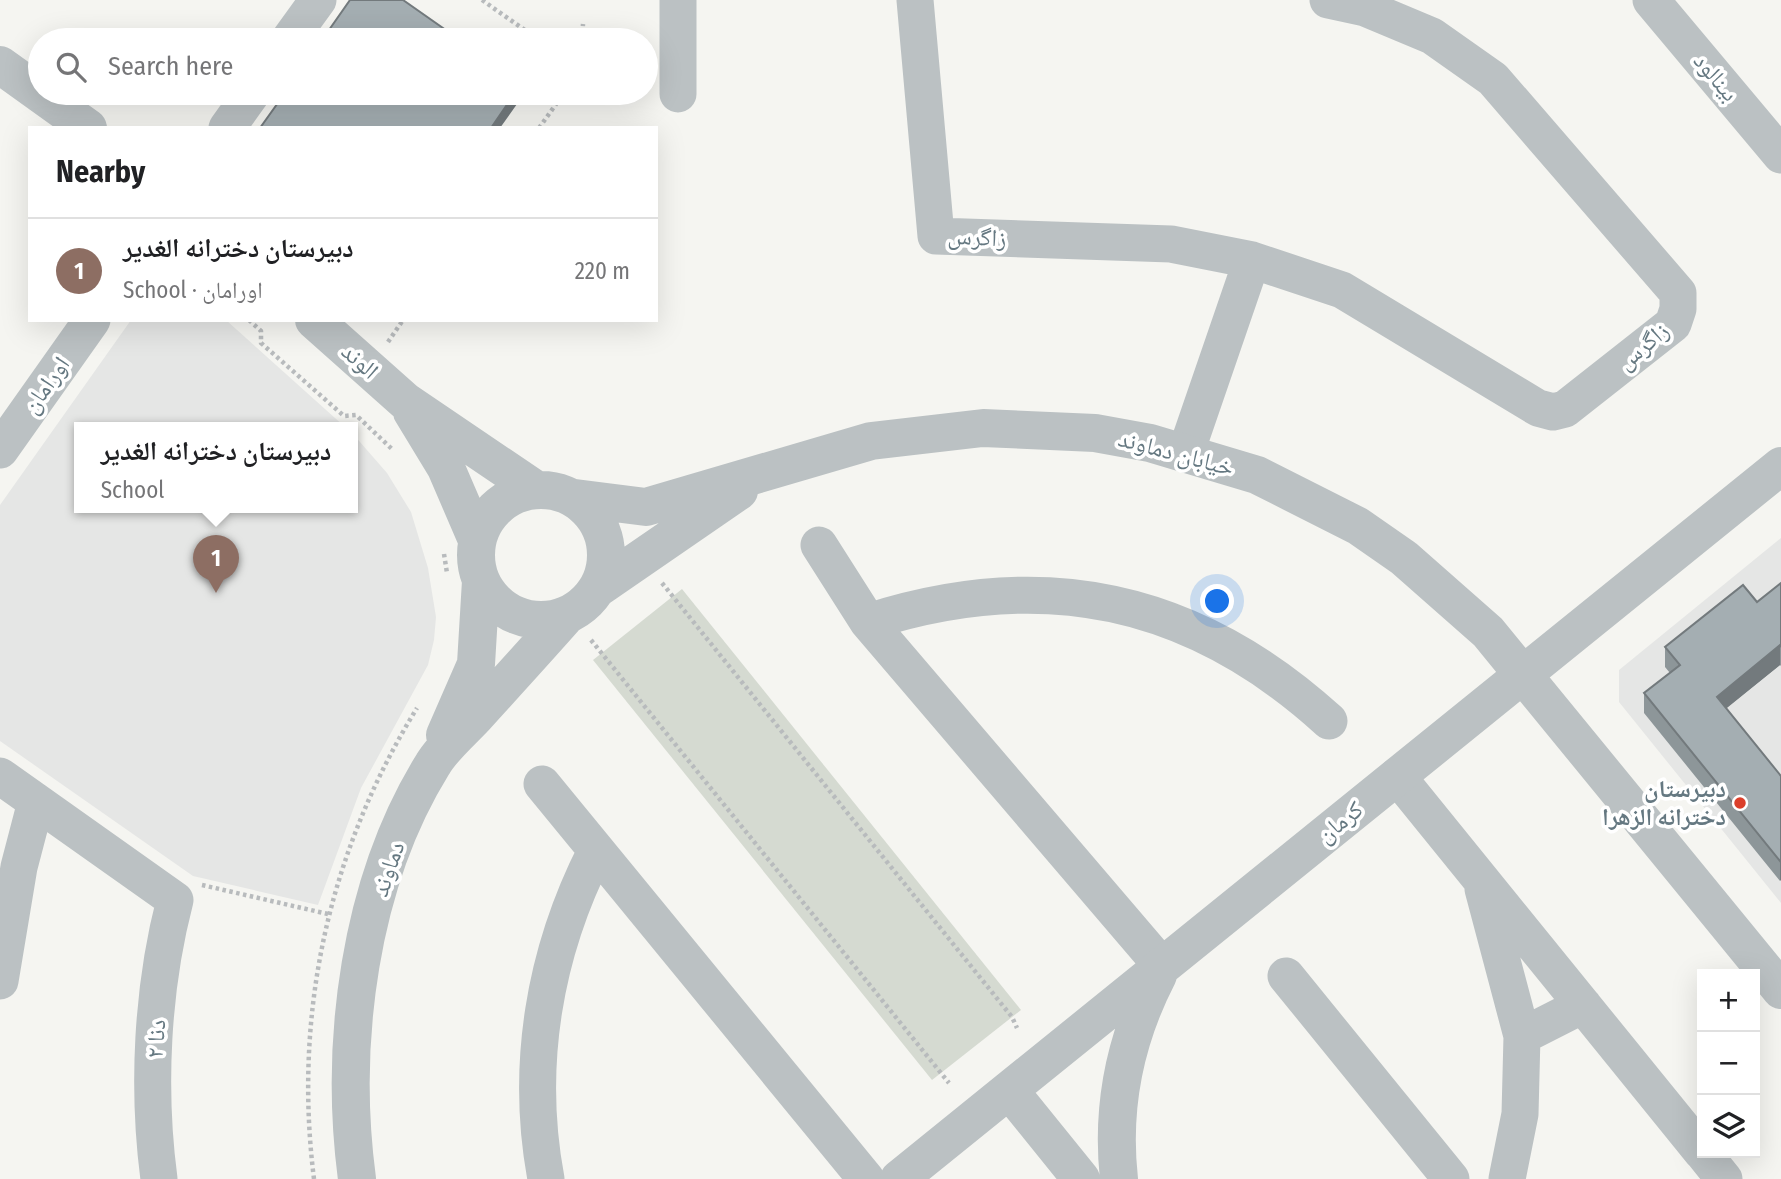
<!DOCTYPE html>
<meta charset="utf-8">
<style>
:root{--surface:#fff;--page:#f6f6f6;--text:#202124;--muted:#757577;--line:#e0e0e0;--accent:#0f766e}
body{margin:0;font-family:"Fira Sans Condensed","Noto Naskh Arabic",sans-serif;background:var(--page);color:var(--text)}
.controls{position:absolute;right:21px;bottom:21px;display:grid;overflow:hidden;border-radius:0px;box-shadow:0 7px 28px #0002}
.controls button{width:63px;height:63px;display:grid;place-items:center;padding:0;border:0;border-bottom:2px solid var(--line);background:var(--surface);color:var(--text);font:35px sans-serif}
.you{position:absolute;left:1218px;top:602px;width:24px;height:24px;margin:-18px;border:5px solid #fff;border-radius:50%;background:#1a73e8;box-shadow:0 0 0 10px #1a73e833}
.badge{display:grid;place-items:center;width:46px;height:46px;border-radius:50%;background:var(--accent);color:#fff;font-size:23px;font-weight:700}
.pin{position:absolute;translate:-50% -58px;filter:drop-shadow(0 2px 4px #0008)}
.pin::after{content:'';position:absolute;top:37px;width:24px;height:21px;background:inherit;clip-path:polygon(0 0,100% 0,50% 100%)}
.popup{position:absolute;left:74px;top:422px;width:284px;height:91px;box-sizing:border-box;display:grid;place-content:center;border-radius:0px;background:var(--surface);filter:drop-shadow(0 2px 5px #0005);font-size:23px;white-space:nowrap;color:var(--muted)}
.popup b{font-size:26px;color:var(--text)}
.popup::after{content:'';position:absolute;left:50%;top:100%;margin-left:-14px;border:14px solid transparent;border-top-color:var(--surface)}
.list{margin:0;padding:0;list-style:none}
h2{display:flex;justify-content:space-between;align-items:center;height:91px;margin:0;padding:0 28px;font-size:30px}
h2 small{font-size:23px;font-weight:400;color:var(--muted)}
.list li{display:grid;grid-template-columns:46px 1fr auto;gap:21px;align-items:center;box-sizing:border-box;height:105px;padding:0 28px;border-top:2px solid var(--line)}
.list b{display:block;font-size:26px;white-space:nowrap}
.list p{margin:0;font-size:23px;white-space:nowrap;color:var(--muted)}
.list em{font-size:23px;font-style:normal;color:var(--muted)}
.icon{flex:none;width:38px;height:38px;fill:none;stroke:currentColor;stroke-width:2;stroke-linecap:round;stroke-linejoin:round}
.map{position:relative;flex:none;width:1781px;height:1179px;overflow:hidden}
.search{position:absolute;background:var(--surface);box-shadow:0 7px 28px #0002;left:28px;top:28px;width:630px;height:77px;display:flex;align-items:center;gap:18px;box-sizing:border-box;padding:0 24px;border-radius:38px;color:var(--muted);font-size:26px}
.panel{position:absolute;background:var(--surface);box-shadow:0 7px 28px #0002;left:28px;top:126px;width:630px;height:196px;border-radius:0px}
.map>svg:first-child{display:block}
.built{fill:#e5e6e5}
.green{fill:#d5dad1}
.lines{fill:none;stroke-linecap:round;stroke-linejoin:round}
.path{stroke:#b8bbbd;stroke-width:4.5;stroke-dasharray:3.5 3.5;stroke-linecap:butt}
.minor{stroke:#bbc1c3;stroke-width:37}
.tertiary{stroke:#bbc1c3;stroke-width:38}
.wall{fill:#8d9699}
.shaded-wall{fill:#737a7d}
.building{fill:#a4aeb2;stroke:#737a7d;stroke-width:2}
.poi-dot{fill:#db3f2b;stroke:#fff;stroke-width:2.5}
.labels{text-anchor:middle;stroke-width:7;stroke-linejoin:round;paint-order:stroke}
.street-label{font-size:24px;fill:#657881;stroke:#fff}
.poi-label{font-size:24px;font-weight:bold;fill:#657881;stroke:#fff;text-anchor:end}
</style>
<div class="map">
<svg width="1781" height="1179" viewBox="0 0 1781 1179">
<rect width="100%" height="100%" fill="#f5f5f1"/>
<path class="built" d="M131,320H226L345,427H80V507H352L353,434L387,473L411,512L428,568L436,617L434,640L428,665L361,788L318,905L193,876L0,741V505Z
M1781,538V903L1619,702V670Z"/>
<path class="green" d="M682,589L1021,1010L932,1080L593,660Z"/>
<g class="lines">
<path class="path" d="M482,0L539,40
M582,40L583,24
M539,128L564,93
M249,320L261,331V343L344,416L356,415L393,450
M388,342L403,320
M444,554L447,573
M662,583L1012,1017L1017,1028
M591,640L949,1083
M202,885L328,914
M314,1179C293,1013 329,851 417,708"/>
<path class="minor" d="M915,0L936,236L1171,244L1252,260L1342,290L1538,408L1553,412L1565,409L1673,324L1678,309V293L1493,79L1432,36L1365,8L1328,0
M1651,0L1781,155
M289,40L318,0
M678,94V0
M227,128L252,93
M0,450L92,320
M1186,452L1252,260
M819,545L868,622L1162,966
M868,622C1042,566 1193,597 1329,721
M0,776L175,900C152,988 147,1088 159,1179
M1397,776L1702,1152
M542,784L866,1179
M1483,889L1522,1036L1520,1114L1507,1179
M1286,976L1451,1179
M0,981L19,867L36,802
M1522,1036L1583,1005
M1703,1153L1724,1179
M546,1179C525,1066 544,953 596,851"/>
<path class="tertiary" d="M0,65L88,128
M314,320L405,401L535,489
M412,412L446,468L477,540
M476 555a65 65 0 1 1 130 0a65 65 0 1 1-130 0Z
M575,498L646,507L871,441L983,428L1095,433L1150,443L1257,475L1358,526L1404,558L1488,632L1781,990
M598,588L739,491
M445,735L476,664L481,581
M1009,1090L1081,1179
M357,1179C339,1043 359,883 433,764C443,747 461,732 475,717C506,683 537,649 567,615
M899,1179L1781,466
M1119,1179C1111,1107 1125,1039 1158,975"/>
</g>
<path class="wall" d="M1781,583V666L1780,665L1726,708L1781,776L1780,881L1644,713V693L1670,673L1665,667V647L1757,602Z"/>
<path class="shaded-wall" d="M515,93H522V97L500,128H491Z
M1780,645V665L1717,716V697Z
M1781,860V880L1780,881V861Z"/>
<path class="building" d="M350,0H403L460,40H322Z
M285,93H515L491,128H260Z
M1781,583V647L1780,645L1717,697L1781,776V860L1780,861L1644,693L1680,665L1665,647L1743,585L1757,602Z"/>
<circle class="poi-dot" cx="1740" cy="803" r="7"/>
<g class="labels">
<g class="street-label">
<text transform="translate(1716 77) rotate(50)" y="8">بینالود</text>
<text transform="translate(977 237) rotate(3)" y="8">زاگرس</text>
<text transform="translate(1643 346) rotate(-40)" y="8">زاگرس</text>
<text transform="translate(360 361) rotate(42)" y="8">الوند</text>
<text transform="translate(46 385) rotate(-55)" y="8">اورامان</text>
<text transform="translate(1176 453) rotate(15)" y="8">خیابان دماوند</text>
<text transform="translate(1340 822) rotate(-39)" y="8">کرمان</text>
<text transform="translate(388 869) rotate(-71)" y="8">دماوند</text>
<text transform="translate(156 1039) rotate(-86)" y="8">دنا ۲</text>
</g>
<g class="poi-label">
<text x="1726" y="797">دبیرستان<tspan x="1726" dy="28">دخترانه الزهرا</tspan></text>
</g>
</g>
</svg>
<div class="controls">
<button>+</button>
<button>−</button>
<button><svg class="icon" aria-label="layers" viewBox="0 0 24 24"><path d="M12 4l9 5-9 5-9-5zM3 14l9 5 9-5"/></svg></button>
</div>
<div class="you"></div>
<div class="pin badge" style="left:216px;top:593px;background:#8d6e63">1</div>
<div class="popup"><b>دبیرستان دخترانه الغدیر</b>School</div>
<div class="search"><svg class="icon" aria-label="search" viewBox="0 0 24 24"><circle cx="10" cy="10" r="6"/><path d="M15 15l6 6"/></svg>Search here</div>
<section class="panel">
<h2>Nearby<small></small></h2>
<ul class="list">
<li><span class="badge" style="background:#8d6e63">1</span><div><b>دبیرستان دخترانه الغدیر</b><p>School · اورامان</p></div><em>220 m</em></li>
</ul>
</section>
</div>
